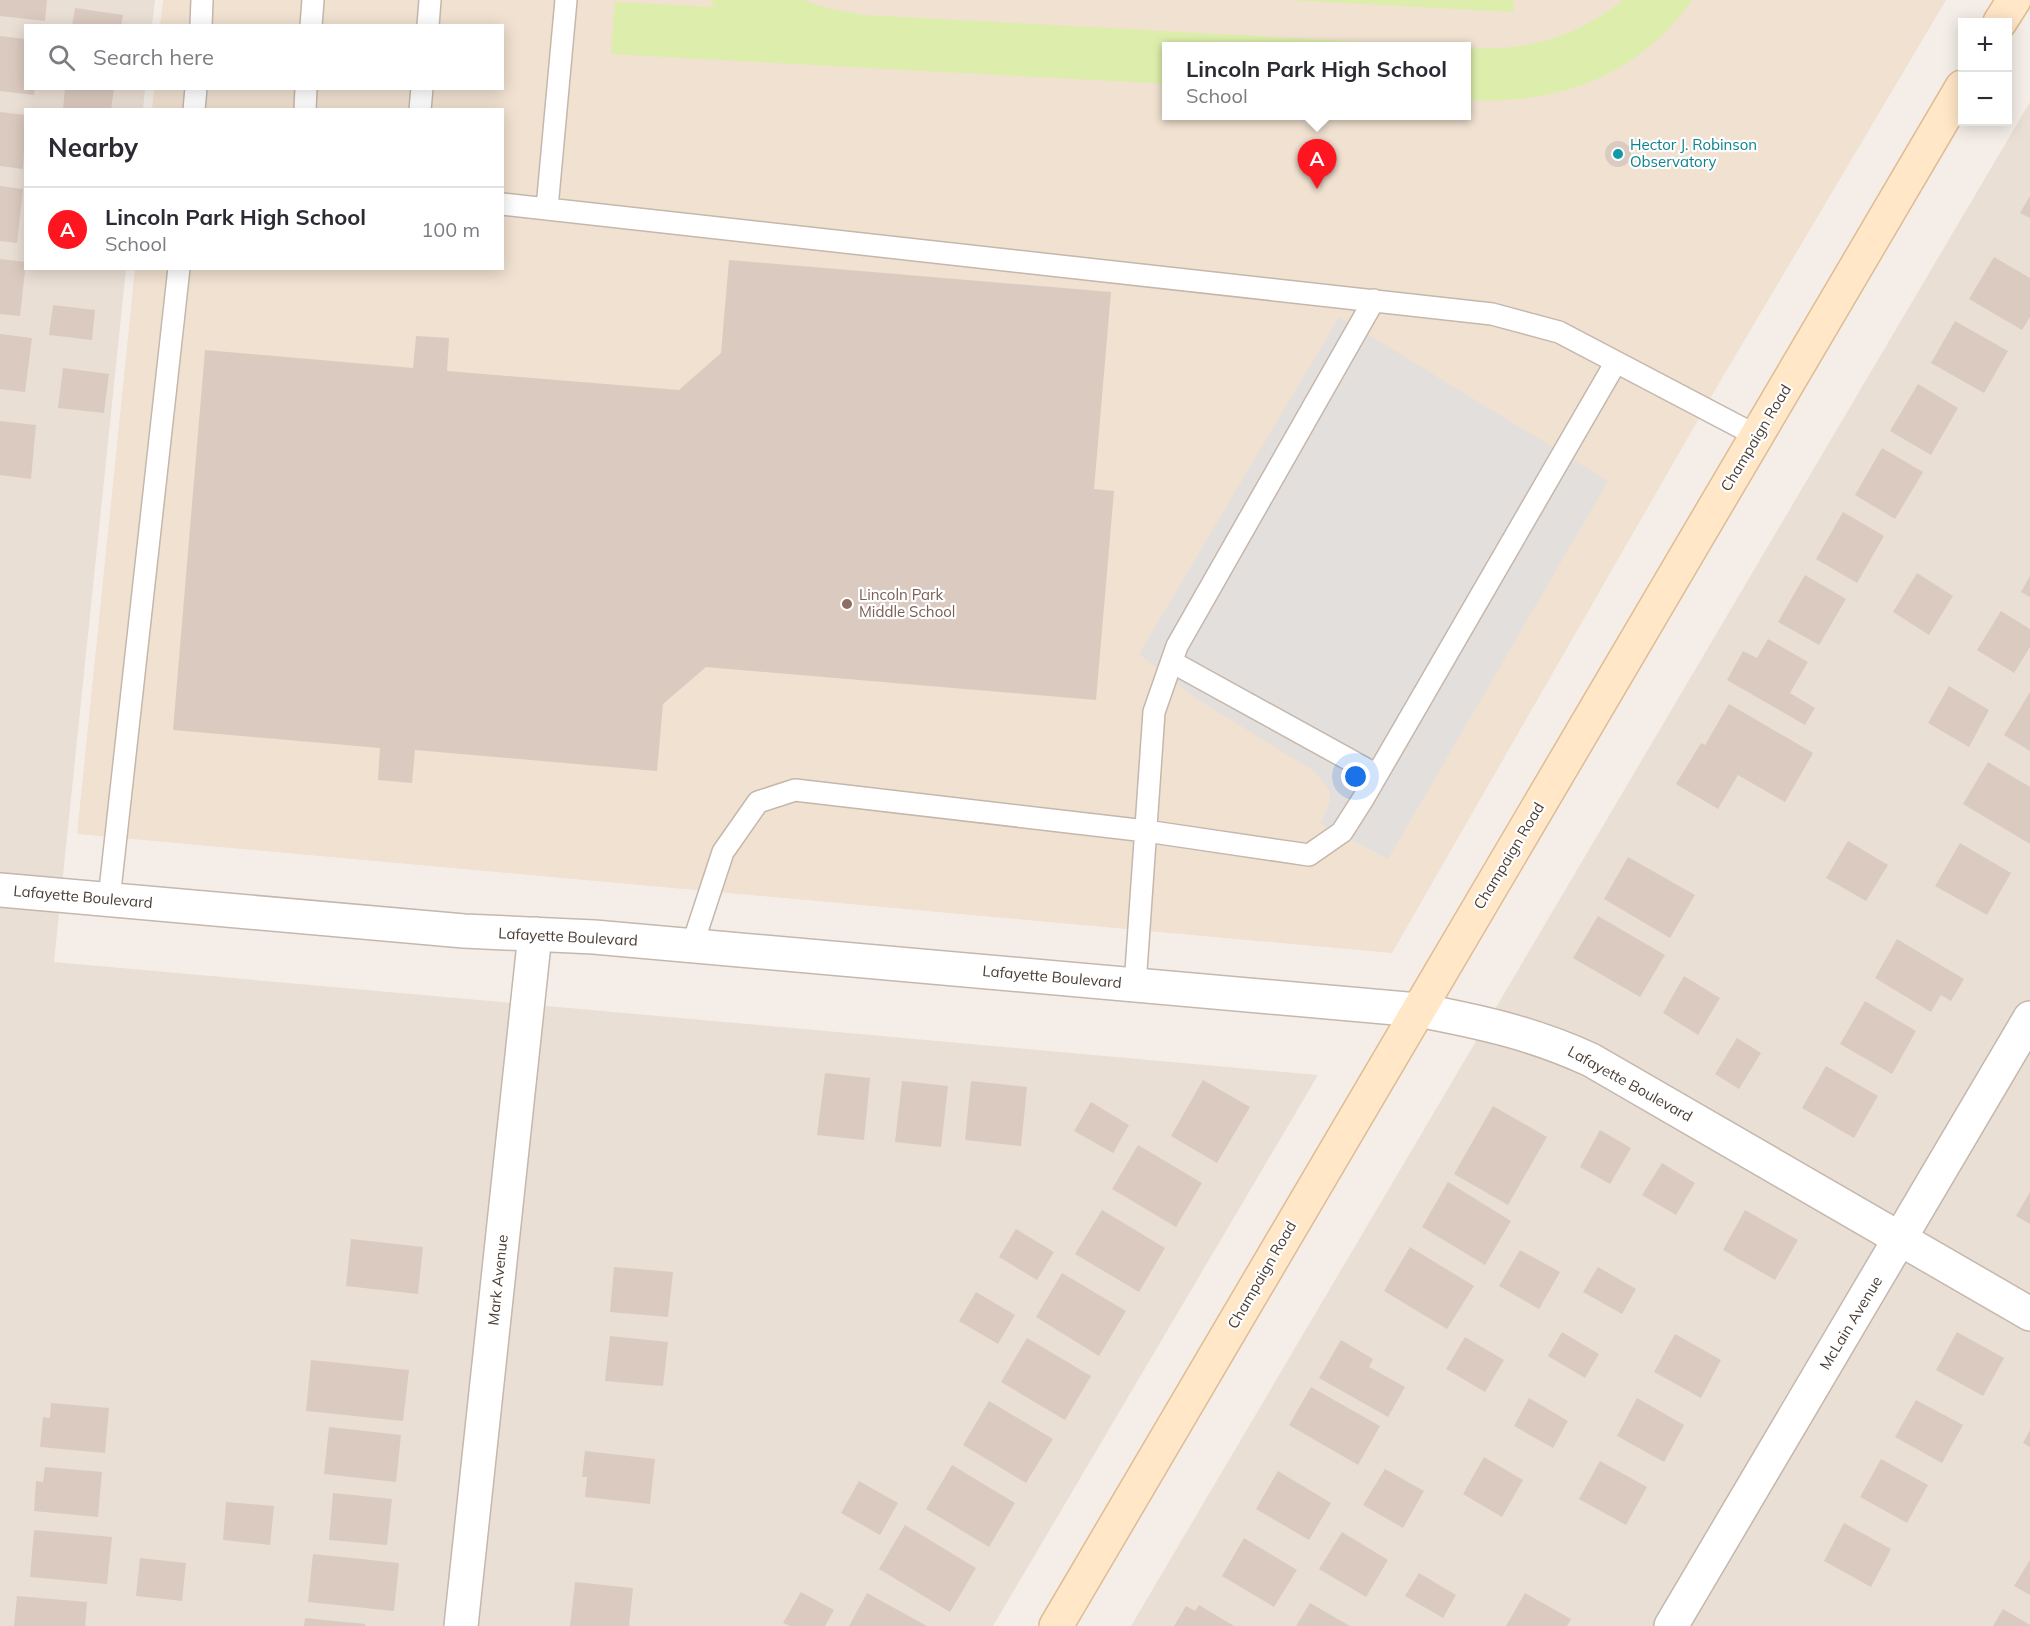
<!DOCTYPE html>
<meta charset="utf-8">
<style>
:root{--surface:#fff;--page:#f7f7f7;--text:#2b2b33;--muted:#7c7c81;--line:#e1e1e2;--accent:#ff1520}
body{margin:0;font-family:Mulish,sans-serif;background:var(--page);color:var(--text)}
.controls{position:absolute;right:18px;top:18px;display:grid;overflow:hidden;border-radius:0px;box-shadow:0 3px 15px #0003}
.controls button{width:54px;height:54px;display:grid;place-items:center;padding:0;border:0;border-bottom:2px solid var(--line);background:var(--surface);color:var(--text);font:30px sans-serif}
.you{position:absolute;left:1356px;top:777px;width:21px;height:21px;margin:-15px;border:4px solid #fff;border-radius:50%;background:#1a73e8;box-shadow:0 0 0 9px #1a73e833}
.badge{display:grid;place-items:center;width:39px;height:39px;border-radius:50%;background:var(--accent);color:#fff;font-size:20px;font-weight:700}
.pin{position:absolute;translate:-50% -50px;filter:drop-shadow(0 2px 3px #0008)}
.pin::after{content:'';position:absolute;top:32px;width:21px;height:18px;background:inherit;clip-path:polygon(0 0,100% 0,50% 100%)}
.popup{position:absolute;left:1162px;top:42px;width:309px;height:78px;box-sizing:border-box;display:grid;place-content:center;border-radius:0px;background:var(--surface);filter:drop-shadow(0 2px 4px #0005);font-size:20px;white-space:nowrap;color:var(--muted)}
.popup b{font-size:22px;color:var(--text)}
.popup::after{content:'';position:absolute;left:50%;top:100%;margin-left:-12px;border:12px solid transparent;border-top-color:var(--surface)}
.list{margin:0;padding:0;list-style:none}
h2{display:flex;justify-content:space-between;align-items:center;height:78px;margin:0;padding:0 24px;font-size:26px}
h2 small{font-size:20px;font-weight:400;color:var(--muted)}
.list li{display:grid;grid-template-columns:39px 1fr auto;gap:18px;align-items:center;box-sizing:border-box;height:84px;padding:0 24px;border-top:2px solid var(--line)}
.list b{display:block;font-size:22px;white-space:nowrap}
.list p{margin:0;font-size:20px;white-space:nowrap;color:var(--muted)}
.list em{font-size:20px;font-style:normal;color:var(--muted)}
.icon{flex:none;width:33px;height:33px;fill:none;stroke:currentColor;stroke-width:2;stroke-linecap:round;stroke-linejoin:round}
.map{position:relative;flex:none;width:2030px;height:1626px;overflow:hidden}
.search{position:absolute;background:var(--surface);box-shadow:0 3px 15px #0003;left:24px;top:24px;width:480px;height:66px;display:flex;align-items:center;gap:15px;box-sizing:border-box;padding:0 21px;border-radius:0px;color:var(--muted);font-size:22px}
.panel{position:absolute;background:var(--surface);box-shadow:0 3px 15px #0003;left:24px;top:108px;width:480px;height:162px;border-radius:0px}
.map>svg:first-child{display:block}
.residential{fill:#eadfd5}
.education{fill:#f0e1d0;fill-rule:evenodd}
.green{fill:#ddeeac}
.parking{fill:#e3dfdd}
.building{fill:#dbcabf}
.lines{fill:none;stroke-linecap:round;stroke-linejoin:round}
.lane-casing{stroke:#c5b7ac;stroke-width:24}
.street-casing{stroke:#c5b7ac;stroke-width:36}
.secondary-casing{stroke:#debc94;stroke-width:36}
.lane{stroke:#fff;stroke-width:21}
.street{stroke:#fff;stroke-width:33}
.secondary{stroke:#ffe7c8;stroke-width:33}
.culture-dot{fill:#0f9aa8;stroke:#fff;stroke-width:2}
.education-dot{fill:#8d6e63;stroke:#fff;stroke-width:2}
.labels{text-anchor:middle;stroke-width:4.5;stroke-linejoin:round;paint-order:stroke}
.culture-label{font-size:15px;fill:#0d838f;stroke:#fff;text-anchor:start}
.street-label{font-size:15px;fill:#4a3e35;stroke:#fff}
.education-label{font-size:15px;fill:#785e54;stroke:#fff;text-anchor:start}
</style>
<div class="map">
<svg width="2030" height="1626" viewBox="0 0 2030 1626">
<rect width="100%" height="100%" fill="#f5eee8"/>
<path class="residential" d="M0,0H155L152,25L26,26V88L145,89L143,109L26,110V268L126,269L54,962L1318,1075L993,1626H0Z
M2030,102V1626H1131Z"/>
<path class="education" d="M163,0H1946L1725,373L1392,953L77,834L135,269L502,268V110L152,109L154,89L502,88V26L160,25ZM1167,46H1467V116H1167Z"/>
<path class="green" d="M710,0H804L826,8L864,15L1446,46H1167V84L611,54L615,2L715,7Z
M1284,0H1514L1513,12Z
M1623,0H1692C1638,77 1557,105 1467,100V48C1527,51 1575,38 1623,0Z"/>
<path class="parking" d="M1339,317L1608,481L1388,859L1321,824L1330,802V791L1314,771L1197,699L1139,654Z"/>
<path class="building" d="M0,0H47L45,21L0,16Z
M75,8L123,15L121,26H72Z
M0,36L26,39V88H35L34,95L0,91Z
M65,88H114L111,110H63Z
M0,112L26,115L23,169L0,166Z
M1605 154a13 13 0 1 1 26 0a13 13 0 1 1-26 0Z
M0,186L23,189L17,243L0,241Z
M2030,196V218L2020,213Z
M1994,257L2030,278V317L2022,330L1969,299Z
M0,259L26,262L20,316L0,314Z
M729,260L1111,292L1094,489L1114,491L1096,700L706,667L663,704L657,771L415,750L412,783L378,780L380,748L173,730L205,350L413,368L416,336L449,338L447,371L679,390L721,353Z
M53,305L95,310L92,340L49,335Z
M1955,321L2008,351L1984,393L1931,363Z
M0,334L32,338L25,392L0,389Z
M63,368L109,374L104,413L58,408Z
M1918,384L1958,408L1931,455L1890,431Z
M0,421L36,425L31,479L0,475Z
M1882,448L1923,472L1895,519L1855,495Z
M1843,512L1884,536L1857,583L1816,559Z
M1917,573L1953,596L1929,635L1893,612Z
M1805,575L1846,599L1819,645L1778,622Z
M2030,576V597L2021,592Z
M2001,611L2030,629V647L2014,673L1977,650Z
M1768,639L1808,662L1790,693L1815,708L1805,725L1727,680L1743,651L1757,658Z
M1949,686L1989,710L1969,747L1928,723Z
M2030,692V751L2004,735Z
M1729,704L1813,753L1785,802L1738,775L1718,809L1676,784L1701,743L1705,745Z
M1988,762L2030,787V844L1963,804Z
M1848,841L1888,865L1866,901L1826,878Z
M1960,843L2011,873L1987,915L1935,886Z
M1628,857L1695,895L1670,938L1604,899Z
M1598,916L1665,955L1640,997L1573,958Z
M1897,939L1964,979L1951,1001L1941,995L1931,1012L1875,978Z
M1684,976L1720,998L1698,1035L1663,1013Z
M1865,1001L1916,1031L1892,1074L1840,1044Z
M1737,1038L1761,1053L1739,1089L1715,1074Z
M1826,1066L1878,1096L1854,1138L1802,1108Z
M825,1073L870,1078L864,1140L817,1135Z
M1203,1080L1250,1107L1217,1163L1171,1136Z
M902,1081L948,1086L941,1147L895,1142Z
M971,1081L1027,1087L1021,1146L965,1140Z
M1091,1102L1129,1125L1113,1153L1074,1131Z
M1493,1106L1547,1137L1508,1205L1454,1174Z
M1600,1130L1631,1148L1610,1184L1580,1167Z
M1138,1145L1202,1183L1176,1227L1112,1189Z
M1662,1163L1695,1183L1676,1215L1642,1195Z
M1448,1182L1511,1221L1485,1265L1422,1227Z
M2030,1192V1224L2016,1216Z
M1102,1210L1165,1248L1139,1292L1075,1254Z
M1745,1210L1798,1240L1775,1280L1723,1250Z
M1016,1229L1054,1252L1037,1280L999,1257Z
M351,1239L423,1247L418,1294L346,1286Z
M1410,1247L1474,1286L1447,1329L1384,1291Z
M1520,1250L1560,1272L1539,1309L1499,1286Z
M614,1267L673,1272L668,1317L610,1312Z
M1598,1267L1636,1289L1622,1314L1583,1292Z
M1062,1273L1126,1311L1099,1356L1036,1317Z
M976,1292L1015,1315L998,1344L959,1321Z
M1562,1332L1599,1354L1585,1378L1548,1356Z
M1957,1332L2004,1358L1983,1396L1936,1370Z
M1675,1334L1721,1360L1701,1398L1654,1372Z
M610,1336L668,1342L663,1386L605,1381Z
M1465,1337L1504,1360L1485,1392L1446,1369Z
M1027,1338L1091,1376L1065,1420L1001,1382Z
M1341,1340L1373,1359L1369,1367L1405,1387L1388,1417L1319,1378Z
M311,1360L409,1370L403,1421L306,1411Z
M1311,1387L1380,1426L1358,1465L1289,1425Z
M1529,1398L1568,1421L1553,1448L1514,1426Z
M1637,1398L1684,1425L1664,1462L1617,1436Z
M1916,1400L1963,1425L1942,1463L1895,1437Z
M989,1401L1053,1439L1026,1483L963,1445Z
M51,1403L109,1408L105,1453L40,1447L43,1417L50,1418Z
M329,1427L401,1435L396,1482L324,1474Z
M2030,1430V1447L2023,1443Z
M585,1451L655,1459L650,1504L585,1497L587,1477H582Z
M1484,1457L1523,1480L1502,1517L1463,1494Z
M1881,1459L1928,1485L1907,1523L1860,1497Z
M1600,1461L1647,1487L1626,1525L1579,1499Z
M952,1465L1015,1503L989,1547L926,1509Z
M45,1467L102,1472L98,1517L34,1511L36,1481L43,1482Z
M1385,1469L1424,1491L1403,1528L1363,1505Z
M1278,1471L1331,1503L1309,1540L1256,1509Z
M859,1481L898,1503L880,1535L841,1513Z
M333,1493L392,1499L387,1545L329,1540Z
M226,1502L274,1506L270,1545L223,1540Z
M1844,1523L1891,1549L1871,1587L1824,1561Z
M905,1525L976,1568L950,1612L879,1569Z
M34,1530L112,1537L107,1584L30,1577Z
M1342,1532L1388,1560L1366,1597L1319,1569Z
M1244,1538L1297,1570L1274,1607L1222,1576Z
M313,1554L399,1563L394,1611L308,1602Z
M140,1558L186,1563L182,1601L136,1596Z
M2030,1560V1595L2014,1586Z
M1419,1573L1456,1595L1443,1618L1405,1596Z
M575,1582L633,1588L629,1626H570Z
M801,1592L834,1610L825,1626H790L783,1623Z
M867,1593L927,1626H849Z
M1525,1593L1571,1619L1567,1626H1506Z
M17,1596L87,1602L85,1626H14Z
M1310,1603L1350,1626H1296Z
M1199,1605L1234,1626H1174L1186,1606L1195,1611Z
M2003,1609L2030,1625V1626H1993Z
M305,1618L365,1624V1626H304Z"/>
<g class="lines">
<g class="lane-casing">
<path id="lane" d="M201,26L202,0
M311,26L313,0
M428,26L430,0
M194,110L196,88
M305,110L306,88
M420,110L422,88
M502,204L1492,314L1559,332L1757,436
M547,208L566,0
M1172,662L1377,775
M109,899L179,268
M692,946L723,852L758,802L795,790L1146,831L1309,855L1342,832L1363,799L1616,362
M1135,985L1154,712L1177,646L1374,300"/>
</g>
<g class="street-casing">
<path id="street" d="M0,890L464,931L594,937L1418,1010C1481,1022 1532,1033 1591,1060L2030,1314
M461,1626L535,934
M1671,1626L2030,1018"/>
</g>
<g class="secondary-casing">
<path id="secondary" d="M2000,22L2014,0
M1056,1626L1962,87"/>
</g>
<use href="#lane" class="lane"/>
<use href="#street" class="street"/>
<use href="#secondary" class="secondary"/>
</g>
<circle class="culture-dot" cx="1618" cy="154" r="6"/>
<circle class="education-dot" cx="847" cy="604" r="6"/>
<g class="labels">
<g class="culture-label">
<text x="1630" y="150">Hector J. Robinson<tspan x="1630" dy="17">Observatory</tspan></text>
</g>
<g class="street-label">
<text transform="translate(1756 438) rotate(-59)" y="5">Champaign Road</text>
<text transform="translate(1509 856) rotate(-59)" y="5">Champaign Road</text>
<text transform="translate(83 897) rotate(5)" y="5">Lafayette Boulevard</text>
<text transform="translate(568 937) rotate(3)" y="5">Lafayette Boulevard</text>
<text transform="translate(1052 977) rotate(5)" y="5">Lafayette Boulevard</text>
<text transform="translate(1630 1084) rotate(29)" y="5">Lafayette Boulevard</text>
<text transform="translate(1262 1275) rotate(-60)" y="5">Champaign Road</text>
<text transform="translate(498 1280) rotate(-84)" y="5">Mark Avenue</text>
<text transform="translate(1851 1323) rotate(-59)" y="5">McLain Avenue</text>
</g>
<g class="education-label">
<text x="859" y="600">Lincoln Park<tspan x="859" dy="17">Middle School</tspan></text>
</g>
</g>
</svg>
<div class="controls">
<button>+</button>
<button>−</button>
</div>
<div class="you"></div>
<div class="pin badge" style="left:1317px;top:189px">A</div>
<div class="popup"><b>Lincoln Park High School</b>School</div>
<div class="search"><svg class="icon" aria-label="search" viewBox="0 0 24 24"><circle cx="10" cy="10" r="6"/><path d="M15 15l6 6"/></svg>Search here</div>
<section class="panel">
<h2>Nearby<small></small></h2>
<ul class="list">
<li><span class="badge">A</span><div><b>Lincoln Park High School</b><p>School</p></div><em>100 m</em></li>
</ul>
</section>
</div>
